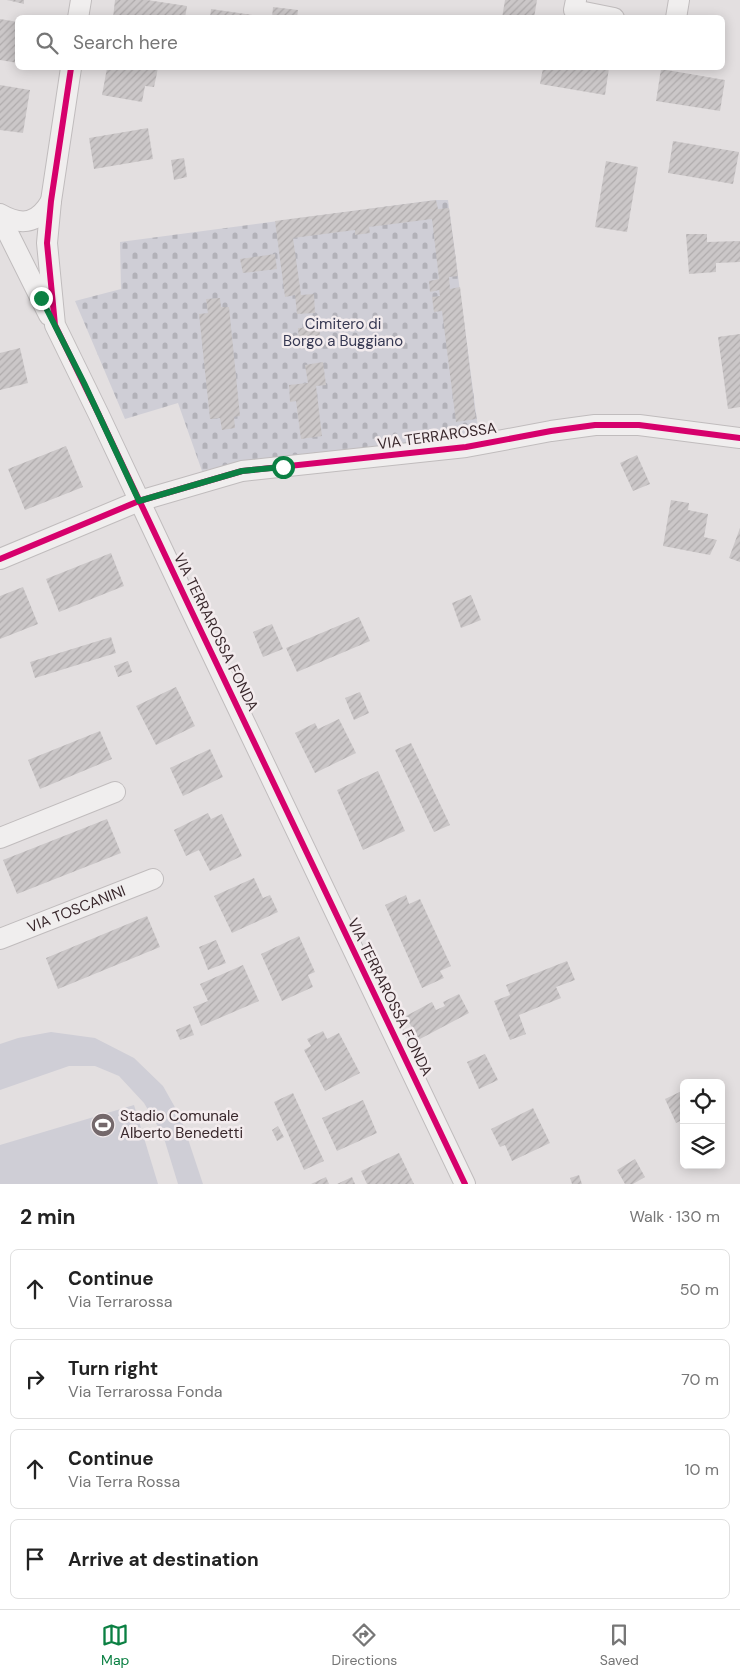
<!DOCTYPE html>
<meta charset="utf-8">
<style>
:root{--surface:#fff;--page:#f6f6f6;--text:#222;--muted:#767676;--line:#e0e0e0;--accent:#0b8043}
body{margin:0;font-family:"DM Sans",sans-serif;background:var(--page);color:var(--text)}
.controls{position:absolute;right:15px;bottom:15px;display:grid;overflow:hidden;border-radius:8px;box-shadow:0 2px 12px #0003}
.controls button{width:45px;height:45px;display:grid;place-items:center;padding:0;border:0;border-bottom:1px solid var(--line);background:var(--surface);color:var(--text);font:25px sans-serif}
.stop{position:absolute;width:15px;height:15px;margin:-11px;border:4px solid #0b8043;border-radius:50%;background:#fff}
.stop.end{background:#0b8043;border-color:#fff;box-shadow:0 1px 5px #0008}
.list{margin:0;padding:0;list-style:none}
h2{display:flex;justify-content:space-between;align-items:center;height:65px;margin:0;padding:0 20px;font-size:21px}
h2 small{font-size:16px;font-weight:400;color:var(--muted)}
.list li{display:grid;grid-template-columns:32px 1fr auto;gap:15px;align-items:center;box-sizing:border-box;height:80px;margin:0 10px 10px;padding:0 10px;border:1px solid var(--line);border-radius:8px}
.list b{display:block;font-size:19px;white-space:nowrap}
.list p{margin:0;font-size:16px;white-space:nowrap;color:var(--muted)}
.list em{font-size:16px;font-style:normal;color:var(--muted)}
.icon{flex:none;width:28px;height:28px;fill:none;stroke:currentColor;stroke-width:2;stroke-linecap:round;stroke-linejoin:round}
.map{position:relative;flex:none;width:740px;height:1184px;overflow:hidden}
.search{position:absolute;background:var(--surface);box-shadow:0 2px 12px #0003;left:15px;right:15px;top:15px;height:55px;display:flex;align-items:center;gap:12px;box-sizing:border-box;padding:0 18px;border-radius:8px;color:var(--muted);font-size:19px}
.sheet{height:425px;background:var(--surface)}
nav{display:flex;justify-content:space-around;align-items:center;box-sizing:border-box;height:70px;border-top:1px solid var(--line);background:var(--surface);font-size:14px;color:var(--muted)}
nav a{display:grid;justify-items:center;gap:2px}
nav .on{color:var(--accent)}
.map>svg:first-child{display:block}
.cemetery{fill:url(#cemetery-stones)}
.park{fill:#cfced6}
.building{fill:url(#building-hatch)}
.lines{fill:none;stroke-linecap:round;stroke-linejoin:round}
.minor-casing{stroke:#c0bcbd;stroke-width:22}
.minor{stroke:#f0eeee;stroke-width:20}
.cycleway-casing{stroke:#f3ecee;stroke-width:9}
.cycleway{stroke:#d6006c;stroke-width:6}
.route{stroke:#0b8043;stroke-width:6}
.labels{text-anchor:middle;stroke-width:5;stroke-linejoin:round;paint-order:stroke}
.park-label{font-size:15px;fill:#373953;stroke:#f3ecee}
.street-label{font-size:15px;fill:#39282c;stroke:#f3ecee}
.poi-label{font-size:15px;fill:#39282c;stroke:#f3ecee;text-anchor:start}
</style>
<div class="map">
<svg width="740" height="1184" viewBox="0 0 740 1184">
<defs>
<pattern id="cemetery-stones" width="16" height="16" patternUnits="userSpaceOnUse" patternTransform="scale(1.25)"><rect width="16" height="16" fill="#cfced6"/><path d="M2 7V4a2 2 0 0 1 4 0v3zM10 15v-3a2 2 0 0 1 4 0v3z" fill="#b2b1b8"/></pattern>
<pattern id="building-hatch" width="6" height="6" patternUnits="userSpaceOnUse" patternTransform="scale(1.25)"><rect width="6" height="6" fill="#cbc7c8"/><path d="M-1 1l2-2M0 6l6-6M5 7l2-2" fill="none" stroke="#afabac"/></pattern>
</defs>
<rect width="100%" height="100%" fill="#e3dfe0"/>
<path class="cemetery" d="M436,200H448L479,436L202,471L178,403L125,419L75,301L121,289L120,242Z"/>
<path class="park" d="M51,1032L95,1038L134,1058L163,1086L181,1118L203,1184H178L163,1135L144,1103L119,1076L95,1066H69L0,1090V1044L18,1038Z
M134,1105L158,1184H0V1145Z"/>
<path class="building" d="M7,0H24V4Z
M115,0H147L187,6L185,18H113Z
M505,0H537L534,18H502Z
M273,7L298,10L297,18H272Z
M211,9L260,16V18H210Z
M0,19L18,22V63L0,60Z
M107,68H158L154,87L145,86L142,102L102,95Z
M543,68H609L605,95L540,84Z
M661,69L725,80L720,111L656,101Z
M0,85L30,90L23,133L0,130Z
M148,128L153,159L94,169L89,138Z
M673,141L739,152L733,184L668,173Z
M184,158L187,177L174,180L171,160Z
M606,161L638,167L627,232L595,227Z
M436,200L438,209L449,208L458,276L449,277L450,289L460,287L476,419L456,422L442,311L434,312L432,297L440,296L439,290L430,292L429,281L439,279L432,219L369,227L370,233L355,235V230L293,238L301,295L314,294L315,313L297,314L295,295L285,297L275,221Z
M686,234H707V242L740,241V262L716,263V272L689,274Z
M275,254L277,269L243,273L240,259Z
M220,298L221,307H229L240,416L234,417L235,428L222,430L220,418L210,419L199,314L208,313L206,299Z
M319,327L321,343L299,345L298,328Z
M740,334V407L728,409L718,337Z
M20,348L28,383L0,390V353Z
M323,362L326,385L316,386L322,436L301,439L296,401L290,402L289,385L308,383L305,365Z
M66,446L83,487L25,510L8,469Z
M637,455L650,484L633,491L620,463Z
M671,500L689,503L688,510L708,514L704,537L717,540L710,555L663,546Z
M740,528V562L729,558Z
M111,553L124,586L59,612L46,579Z
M23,587L38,624L0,639V596Z
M471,595L481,620L461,628L452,603Z
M359,617L370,641L297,672L286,648Z
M272,624L283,649L263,657L253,632Z
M111,637L116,653L35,678L30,662Z
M128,661L132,672L118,677L114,666Z
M176,687L195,726L156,745L136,706Z
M360,692L369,713L354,720L345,698Z
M339,719L356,753L315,773L295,733L315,723L318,729Z
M100,731L112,759L40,789L28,760Z
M411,743L450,825L434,832L395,750Z
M210,749L223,777L183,796L170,768Z
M378,771L405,831L363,850L337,790Z
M208,813L211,819L222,814L242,856L210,871L199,850L186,856L174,830Z
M107,819L121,853L17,894L3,860Z
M254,878L263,898L270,895L278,912L232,933L214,896Z
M406,895L409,904L420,899L451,966L440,971L444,978L422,988L385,905Z
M147,916L160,947L58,989L46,958Z
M299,936L315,972L308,975L313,987L282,1001L261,954Z
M216,940L226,963L208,970L199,947Z
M567,961L575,980L556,987L561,998L519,1015L526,1034L510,1040L494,1001L510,995L506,985Z
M243,965L259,1001L201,1026L193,1007L208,1001L200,984Z
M459,994L469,1013L418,1040L406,1016L432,1002L436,1010L445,1006L443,1002Z
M190,1024L194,1035L180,1040L176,1030Z
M323,1031L327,1039L339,1033L360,1073L325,1091L304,1050L311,1046L307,1039Z
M485,1054L498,1080L479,1089L467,1062Z
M684,1090V1119L676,1123L665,1099Z
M293,1093L324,1161L304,1170L274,1102Z
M363,1100L377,1133L337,1151L322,1118Z
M533,1108L550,1143L512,1161L505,1145L500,1147L491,1129Z
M278,1126L284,1137L277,1141L272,1130Z
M399,1153L414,1184H367L361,1171Z
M635,1159L645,1177L633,1184H625L617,1170Z
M579,1175L582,1184H572L570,1178Z
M326,1177L329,1184H311Z
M352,1177L355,1184H337Z"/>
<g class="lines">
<g class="minor-casing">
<g id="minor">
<path d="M576,0L574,10L614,18"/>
<path d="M78,18L81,0"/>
<path d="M676,18L679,0"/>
<path d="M71,68L51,201L47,243L55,325L99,415L190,608L465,1184"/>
<path d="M0,214C23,227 38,223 51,201"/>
<path d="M0,217L49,315"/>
<path d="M0,559L139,501L242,471L466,447L551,431L595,425H639L740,438"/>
<path d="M0,838L115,792"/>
<path id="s1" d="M0,939L153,879"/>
</g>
</g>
<use href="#minor" class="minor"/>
<g class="cycleway-casing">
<path id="cycleway" d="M71,68L51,201L47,243L55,325L99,415L190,608L465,1184
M0,559L139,501L242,471L466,447L551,431L595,425H639L740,438"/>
</g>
<use href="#cycleway" class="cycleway"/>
</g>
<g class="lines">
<path class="route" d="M41,298L84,383L139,501L242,471L283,467"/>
</g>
<defs>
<g id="stadium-disc" transform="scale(1.25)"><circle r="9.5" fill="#74686b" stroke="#f3ecee"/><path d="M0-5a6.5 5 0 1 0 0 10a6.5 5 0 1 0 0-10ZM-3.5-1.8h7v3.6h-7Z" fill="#fff"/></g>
</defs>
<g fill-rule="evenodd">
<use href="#stadium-disc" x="103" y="1125"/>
</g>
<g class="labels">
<g class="park-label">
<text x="343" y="329">Cimitero di<tspan x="343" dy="17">Borgo a Buggiano</tspan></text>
</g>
<g class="street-label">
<text transform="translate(437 436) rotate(-8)" y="5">VIA TERRAROSSA</text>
<text transform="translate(216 632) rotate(64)" y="5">VIA TERRAROSSA FONDA</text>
<text dy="5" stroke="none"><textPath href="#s1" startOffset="82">VIA TOSCANINI</textPath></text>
<text transform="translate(390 997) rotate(64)" y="5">VIA TERRAROSSA FONDA</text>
</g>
<g class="poi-label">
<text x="120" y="1121">Stadio Comunale<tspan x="120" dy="17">Alberto Benedetti</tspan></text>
</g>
</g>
</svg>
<div class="controls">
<button><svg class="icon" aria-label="locate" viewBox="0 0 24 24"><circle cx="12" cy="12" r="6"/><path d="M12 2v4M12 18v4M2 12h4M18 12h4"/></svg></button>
<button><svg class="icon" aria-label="layers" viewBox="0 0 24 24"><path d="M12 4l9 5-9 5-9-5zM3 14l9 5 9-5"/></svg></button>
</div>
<div class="stop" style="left:283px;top:467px"></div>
<div class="stop end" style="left:41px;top:298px"></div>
<div class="search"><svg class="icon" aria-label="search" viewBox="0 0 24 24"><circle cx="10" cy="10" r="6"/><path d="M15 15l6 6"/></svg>Search here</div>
</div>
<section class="sheet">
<h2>2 min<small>Walk · 130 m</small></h2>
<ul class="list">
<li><svg class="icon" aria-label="ahead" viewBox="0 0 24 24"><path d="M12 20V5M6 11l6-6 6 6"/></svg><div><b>Continue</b><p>Via Terrarossa</p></div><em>50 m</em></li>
<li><svg class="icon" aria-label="right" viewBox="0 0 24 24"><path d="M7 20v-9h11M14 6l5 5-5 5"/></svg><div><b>Turn right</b><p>Via Terrarossa Fonda</p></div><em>70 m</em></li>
<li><svg class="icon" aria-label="ahead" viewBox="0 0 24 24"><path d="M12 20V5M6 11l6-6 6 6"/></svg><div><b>Continue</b><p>Via Terra Rossa</p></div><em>10 m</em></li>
<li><svg class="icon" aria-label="arrive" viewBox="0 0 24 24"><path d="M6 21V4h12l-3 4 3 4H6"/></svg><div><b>Arrive at destination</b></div></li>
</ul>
</section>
<nav>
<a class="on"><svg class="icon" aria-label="map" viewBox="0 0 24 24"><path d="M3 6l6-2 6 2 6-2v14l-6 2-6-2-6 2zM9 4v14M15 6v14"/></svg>Map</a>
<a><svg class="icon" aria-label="directions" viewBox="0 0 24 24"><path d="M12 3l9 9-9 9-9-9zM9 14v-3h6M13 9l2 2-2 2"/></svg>Directions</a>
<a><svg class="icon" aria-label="saved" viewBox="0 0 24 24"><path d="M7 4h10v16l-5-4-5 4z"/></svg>Saved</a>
</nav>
